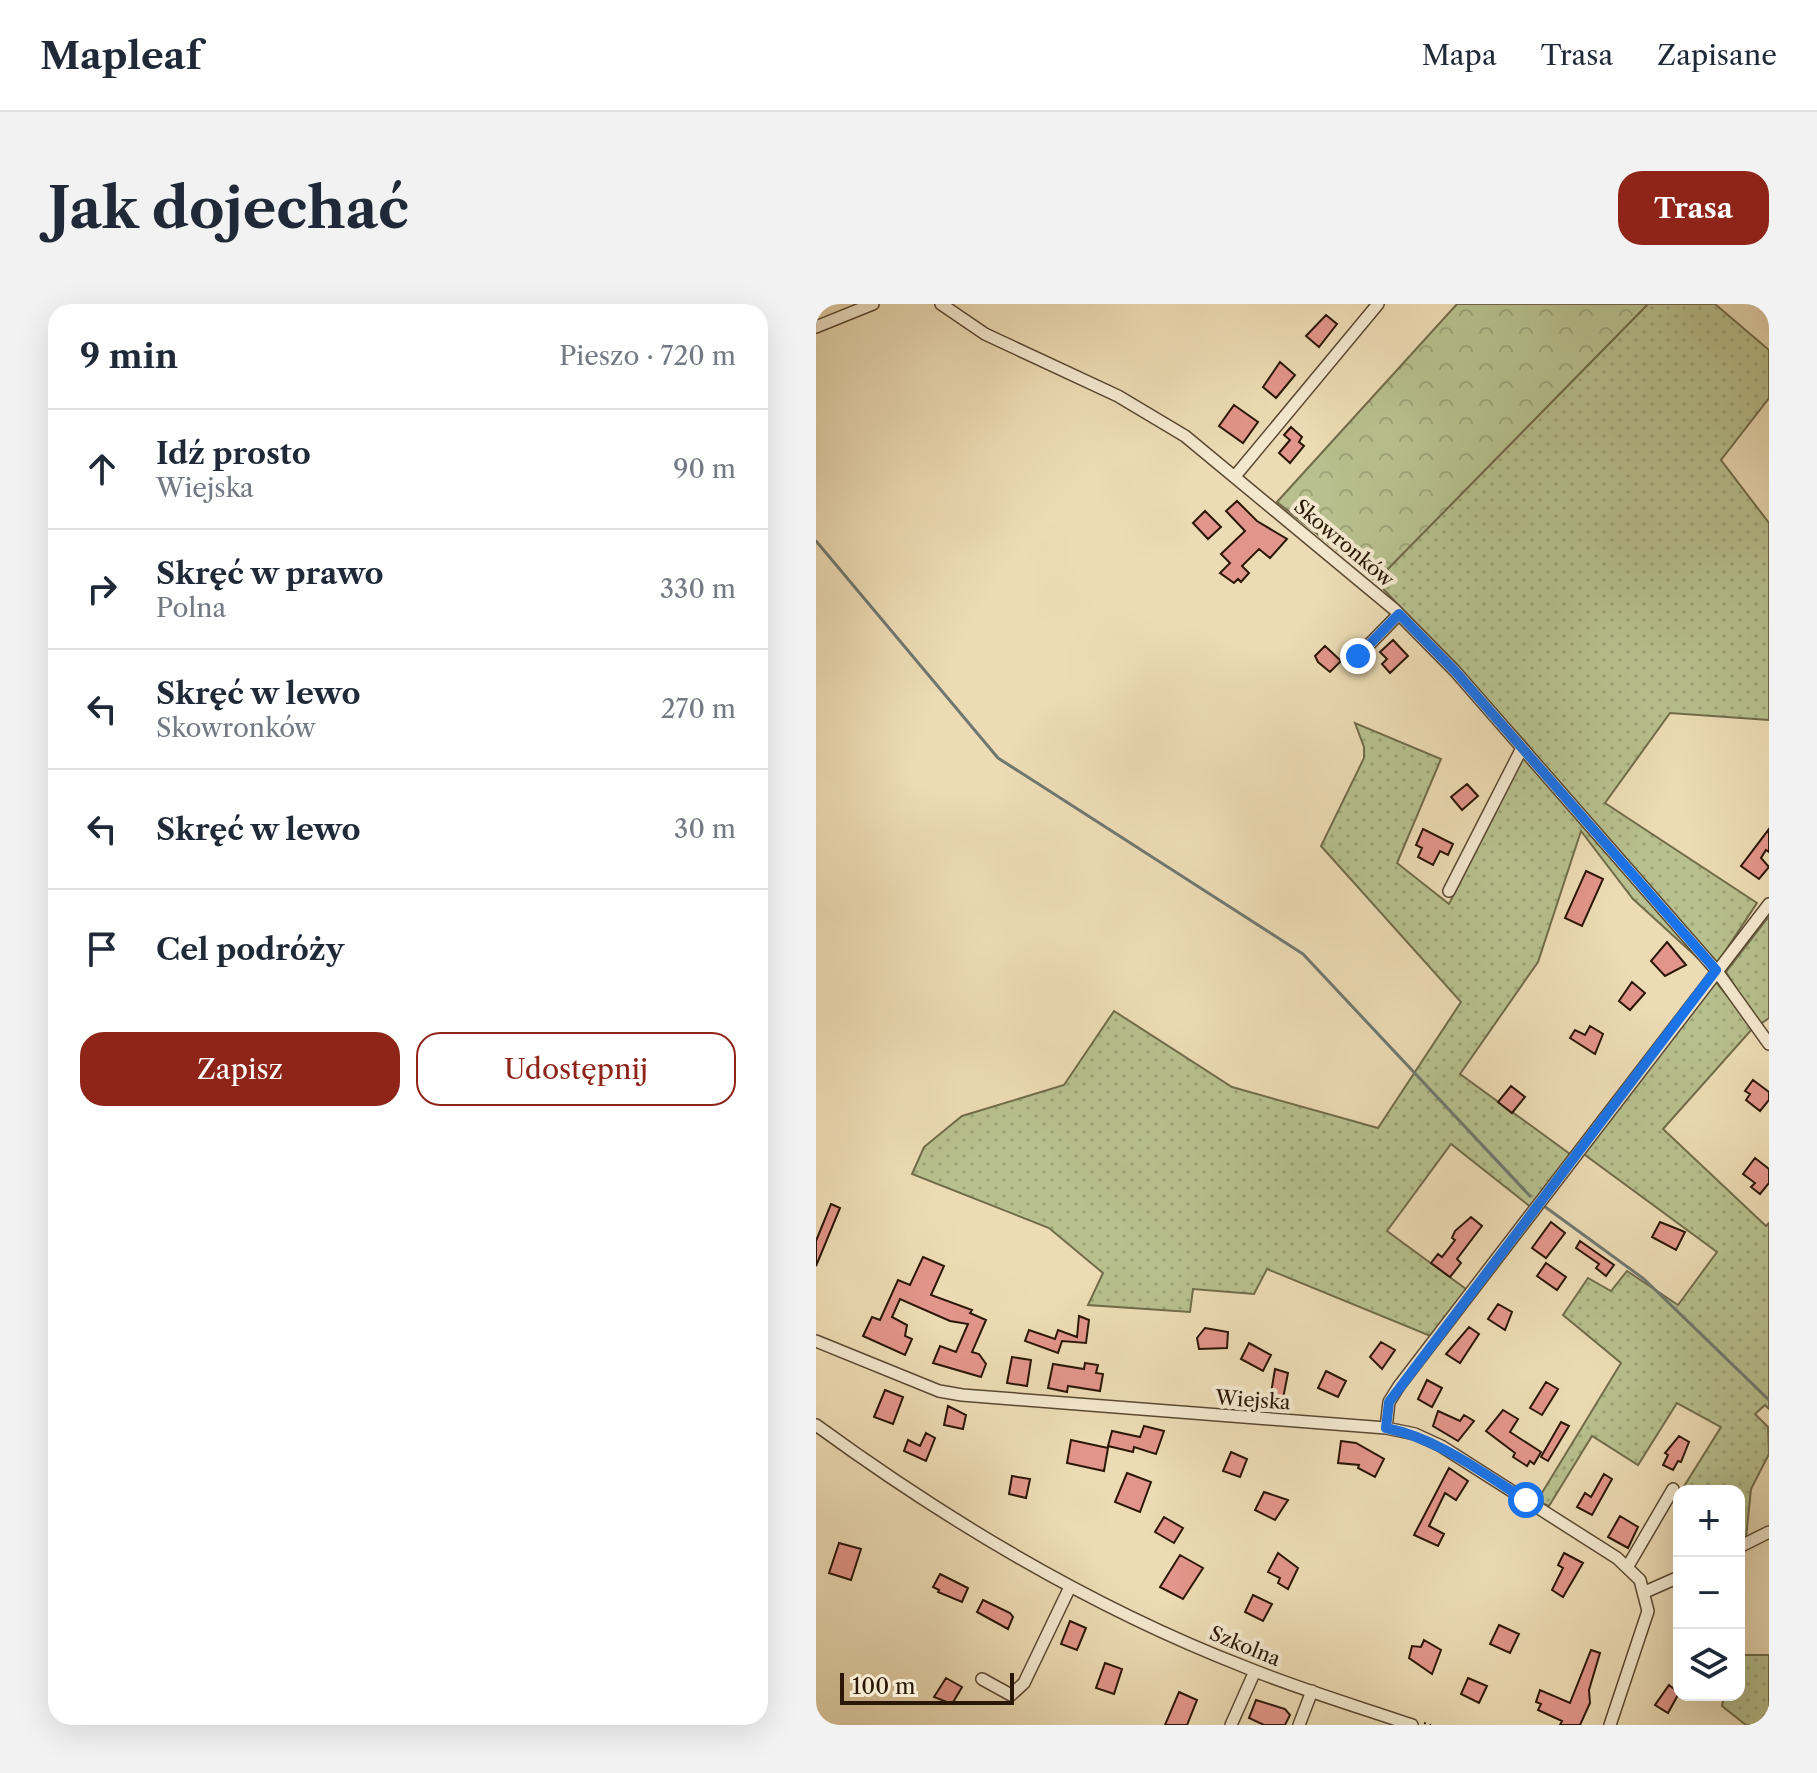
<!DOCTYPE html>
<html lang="pl">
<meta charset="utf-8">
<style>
:root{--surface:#fff;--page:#f2f2f3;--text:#1f2937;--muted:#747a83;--line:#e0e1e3;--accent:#8f2418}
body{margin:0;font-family:"Libre Caslon Text",serif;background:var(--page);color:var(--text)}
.controls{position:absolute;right:24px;bottom:24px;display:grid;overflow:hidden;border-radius:16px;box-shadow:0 8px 32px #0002}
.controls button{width:72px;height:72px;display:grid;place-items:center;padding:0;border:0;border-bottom:2px solid var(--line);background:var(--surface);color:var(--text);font:40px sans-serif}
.scale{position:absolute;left:24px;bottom:20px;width:174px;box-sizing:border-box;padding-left:8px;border:4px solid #2b1707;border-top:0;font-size:22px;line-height:28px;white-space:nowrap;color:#2b1707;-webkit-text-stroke:6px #f3e8ce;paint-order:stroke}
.stop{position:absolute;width:24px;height:24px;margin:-18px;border:6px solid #1a73e8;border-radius:50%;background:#fff}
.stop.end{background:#1a73e8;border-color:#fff;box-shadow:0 2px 8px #0008}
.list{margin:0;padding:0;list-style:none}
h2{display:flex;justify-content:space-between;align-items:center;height:104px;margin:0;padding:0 32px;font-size:34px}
h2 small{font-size:26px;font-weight:400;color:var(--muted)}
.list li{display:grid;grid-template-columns:52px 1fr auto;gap:24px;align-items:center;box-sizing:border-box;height:120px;padding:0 32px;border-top:2px solid var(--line)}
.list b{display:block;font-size:30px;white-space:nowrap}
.list p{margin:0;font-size:26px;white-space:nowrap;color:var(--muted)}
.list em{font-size:26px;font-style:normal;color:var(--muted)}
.actions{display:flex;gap:16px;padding:24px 32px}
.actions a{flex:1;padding:18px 0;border:2px solid var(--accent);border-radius:24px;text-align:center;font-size:28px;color:var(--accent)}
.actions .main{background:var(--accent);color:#fff}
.icon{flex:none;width:44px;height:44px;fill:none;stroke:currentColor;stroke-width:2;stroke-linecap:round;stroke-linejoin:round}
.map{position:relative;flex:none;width:953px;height:1421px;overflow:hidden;border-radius:24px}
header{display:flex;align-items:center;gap:48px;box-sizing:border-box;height:112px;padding:0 40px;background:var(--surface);border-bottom:2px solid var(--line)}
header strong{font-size:38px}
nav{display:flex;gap:44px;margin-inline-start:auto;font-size:28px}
.intro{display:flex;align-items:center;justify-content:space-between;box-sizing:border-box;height:192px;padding:0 48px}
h1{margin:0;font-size:56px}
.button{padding:20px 36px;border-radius:24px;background:var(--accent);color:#fff;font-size:28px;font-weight:700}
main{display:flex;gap:48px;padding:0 48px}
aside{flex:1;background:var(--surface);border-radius:24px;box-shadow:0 8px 32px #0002}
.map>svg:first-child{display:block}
.grass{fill:url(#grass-dots);stroke:#716c4a;stroke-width:2}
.forest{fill:url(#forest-crowns);stroke:#716c4a;stroke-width:2}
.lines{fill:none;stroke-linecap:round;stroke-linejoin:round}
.stream{stroke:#6f7870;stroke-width:3}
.building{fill:#e2958a;stroke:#2b1707;stroke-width:2}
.minor-casing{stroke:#5b4832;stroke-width:14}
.path{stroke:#2b1707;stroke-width:2;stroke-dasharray:2 4;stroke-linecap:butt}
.minor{stroke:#f3e8ce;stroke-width:11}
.route{stroke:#1a73e8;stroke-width:10}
.labels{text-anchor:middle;stroke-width:8;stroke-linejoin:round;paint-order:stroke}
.street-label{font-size:20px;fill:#2b1707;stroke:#f3e8ce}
</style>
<header>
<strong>Mapleaf</strong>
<nav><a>Mapa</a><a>Trasa</a><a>Zapisane</a></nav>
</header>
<div class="intro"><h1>Jak dojechać</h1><a class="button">Trasa</a></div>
<main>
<aside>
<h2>9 min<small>Pieszo · 720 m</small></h2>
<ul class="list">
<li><svg class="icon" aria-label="ahead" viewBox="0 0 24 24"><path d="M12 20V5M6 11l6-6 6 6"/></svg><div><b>Idź prosto</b><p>Wiejska</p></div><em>90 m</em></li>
<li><svg class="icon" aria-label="right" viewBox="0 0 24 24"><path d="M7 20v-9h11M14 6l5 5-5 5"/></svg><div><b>Skręć w prawo</b><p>Polna</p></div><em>330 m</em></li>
<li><svg class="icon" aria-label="left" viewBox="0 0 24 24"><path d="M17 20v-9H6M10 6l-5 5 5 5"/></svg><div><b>Skręć w lewo</b><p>Skowronków</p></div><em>270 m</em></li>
<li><svg class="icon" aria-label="left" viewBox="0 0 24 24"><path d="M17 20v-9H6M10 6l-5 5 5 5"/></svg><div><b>Skręć w lewo</b></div><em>30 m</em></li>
<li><svg class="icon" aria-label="arrive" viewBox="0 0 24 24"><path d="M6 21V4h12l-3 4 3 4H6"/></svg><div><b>Cel podróży</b></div></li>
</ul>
<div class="actions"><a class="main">Zapisz</a><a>Udostępnij</a></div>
</aside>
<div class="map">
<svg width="953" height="1421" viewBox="0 0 953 1421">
<defs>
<pattern id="grass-dots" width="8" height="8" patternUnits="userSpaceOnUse" patternTransform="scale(2)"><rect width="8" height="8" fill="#b7c08e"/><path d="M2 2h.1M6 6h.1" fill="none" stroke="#9ea479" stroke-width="1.8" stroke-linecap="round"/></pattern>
<pattern id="forest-crowns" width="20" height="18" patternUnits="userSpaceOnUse" patternTransform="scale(2)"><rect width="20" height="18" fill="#b7c08e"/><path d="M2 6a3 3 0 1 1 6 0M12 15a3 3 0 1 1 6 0" fill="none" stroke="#9ea479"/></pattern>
</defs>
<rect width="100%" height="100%" fill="#ecdbb4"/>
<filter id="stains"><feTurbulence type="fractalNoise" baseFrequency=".0025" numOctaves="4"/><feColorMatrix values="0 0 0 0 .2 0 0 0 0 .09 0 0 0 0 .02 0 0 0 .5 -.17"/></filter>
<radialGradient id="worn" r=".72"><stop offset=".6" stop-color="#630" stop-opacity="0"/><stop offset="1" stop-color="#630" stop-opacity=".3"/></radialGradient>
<path class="grass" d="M832,0H899L953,46V94L905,156L953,219V416L854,409L789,499L941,599L896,667L817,595L765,527L722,658L644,770L758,853L716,904L635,840L571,927L654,988L617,1033L451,965L438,990L377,985L374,1008L272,1001L287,969L233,924L96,870L108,843L146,812L248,781L298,707L416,783L562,824L645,698L505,542L548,454V443L539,419L625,455L581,559L633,600L713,442L560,277Z
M953,612V714L943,721L910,668Z
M900,678L937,724L847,825L950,922L953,919V1105L949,1101L939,1110L952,1123L953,1150L935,1185L930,1234L923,1238V1187H865L905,1123L861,1099L822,1161L776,1132L733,1202L721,1197L805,1059L747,1011L772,974L795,987L811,967L862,1001L901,948L765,848Z
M923,1351H953V1421H930L906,1402L908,1391H923Z"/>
<path class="forest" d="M641,0H832L560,277L461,198Z"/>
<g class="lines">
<path class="stream" d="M0,237L182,454L487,650L714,892
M728,902L828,975L953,1096"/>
</g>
<path class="building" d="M510,11L521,20L503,43L490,32Z
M464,58L479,71L460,94L447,83Z
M418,101L442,118L427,139L403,122Z
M475,123L486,133L483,138L488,142L474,159L463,149L474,136L468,131Z
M421,197L441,217L471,235L454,254L443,245L426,262L433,269L425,278L422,275L418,279L404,269L414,259L405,250L429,227L410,207Z
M389,207L405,223L392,235L377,219Z
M577,336L592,352L574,369L566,360L571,355L564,348Z
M509,342L525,357L514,368L502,358L499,352Z
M651,480L662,492L646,506L635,493Z
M607,525L637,540L632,551L624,547L617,561L602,553L606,544L600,541Z
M953,525V548L950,546L945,554L953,563L943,575L925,562Z
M770,567L787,575L766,622L749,614Z
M851,638L870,661L849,672L835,657Z
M816,678L829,689L814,706L803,697Z
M774,722L787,730L779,750L754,734L759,726L769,731Z
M937,776L953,788V796L944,807L930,796L934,790L929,787Z
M695,782L709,793L696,809L682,798Z
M939,854L953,865V879L944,890L935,883L939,879L927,870Z
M15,900L24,904L0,962V937Z
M655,913L666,922L641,955L645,959L634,973L615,959L622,950L626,953L639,936L636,934L639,927Z
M735,918L749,929L730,954L716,944Z
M844,918L869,928L860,946L836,933Z
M764,937L798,961L790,972L780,964L783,960L760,944Z
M107,953L128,962L115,991L156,1006L154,1009L170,1016L156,1048L163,1050L170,1060L165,1073L117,1059L124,1042L140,1048L152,1020L134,1017L84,995L76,1013L91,1021L89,1032L96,1035L89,1051L47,1032L56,1013L64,1016L82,976L94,981Z
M730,959L750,973L741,986L721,972Z
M682,1000L696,1008L689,1026L672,1015Z
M263,1012L273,1016L270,1039L246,1037L242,1049L209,1037L213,1026L239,1035L242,1026L261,1033Z
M653,1023L663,1030L644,1059L630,1050Z
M389,1024L412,1028L411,1044L383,1045L381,1034Z
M565,1038L579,1046L566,1065L554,1053Z
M433,1039L455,1051L447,1067L425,1055Z
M196,1053L215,1056L211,1082L191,1079Z
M269,1059L282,1061L280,1069L287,1070L284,1087L252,1082L251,1088L232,1084L237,1060L268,1065Z
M459,1065L472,1069L465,1105L453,1101Z
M510,1067L530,1077L522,1093L502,1084Z
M611,1076L626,1084L616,1103L602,1095Z
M730,1078L742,1085L726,1111L714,1104Z
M69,1086L87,1093L77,1120L58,1113Z
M132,1102L150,1111L147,1125L128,1121Z
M687,1106L702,1115L694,1128L725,1148L718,1160L714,1157L711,1162L697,1153L699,1149L670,1127Z
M622,1107L644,1117L648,1111L658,1117L642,1137L617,1122Z
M745,1118L753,1122L732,1157L725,1153Z
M328,1122L348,1127L340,1150L318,1143L317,1148L292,1142L296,1127L324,1133Z
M110,1129L119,1134L110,1157L88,1147L92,1136L104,1142Z
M863,1132L873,1138L865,1158L862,1157L857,1166L847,1161L852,1151L849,1149Z
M255,1136L292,1144L288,1167L251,1159Z
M525,1137L540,1139L568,1155L559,1173L542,1164L543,1161L522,1159Z
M415,1148L431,1155L424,1173L407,1167Z
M633,1164L652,1177L640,1196L629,1189L613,1222L628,1230L622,1242L598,1231Z
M311,1169L335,1178L324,1208L299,1198Z
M788,1170L796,1175L776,1211L761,1203L769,1189L775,1193Z
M196,1172L214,1175L210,1194L193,1190Z
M448,1188L472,1196L459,1216L439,1206Z
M804,1212L822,1223L812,1244L792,1233Z
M348,1213L367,1224L358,1239L339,1228Z
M23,1239L45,1245L35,1276L13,1269Z
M462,1249L482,1264L472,1285L462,1279L464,1274L452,1268Z
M748,1249L767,1259L747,1293L736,1286L747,1264L742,1261Z
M364,1251L387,1264L367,1295L344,1283Z
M124,1270L152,1284L146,1298L122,1288L123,1286L117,1283Z
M437,1291L456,1300L447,1317L429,1308Z
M167,1296L194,1309L197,1313L192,1325L161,1308Z
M254,1317L270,1324L261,1346L245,1340Z
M683,1321L703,1330L694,1349L674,1340Z
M608,1336L625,1346L616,1370L593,1354L596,1342L605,1343Z
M775,1346L784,1349L773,1386L774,1399L764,1421H744L746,1417L722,1406L725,1400L720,1398L724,1386L754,1399Z
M289,1359L306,1365L298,1390L280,1384Z
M130,1374L146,1383L136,1400L118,1393Z
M652,1374L671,1382L663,1399L645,1390Z
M853,1381L863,1389L852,1409L839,1401Z
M363,1388L381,1396L371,1421H349Z
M440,1396L469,1405L474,1411L469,1421H448L433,1414Z"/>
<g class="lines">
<g class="minor-casing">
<path id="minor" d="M125,0L169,30L302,92L369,132L579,306L639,367L900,666L953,740
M0,23L57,0
M420,171L562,0
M542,352L583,310
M633,587L706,444
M0,1037L123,1087L146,1091L570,1124L599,1130L625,1142L801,1254L824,1276L832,1307L794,1421
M0,1121C133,1218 274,1303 429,1363C483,1385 540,1402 596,1421
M570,1124L573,1098L583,1082L953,600
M923,1243L953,1228
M812,1262L857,1185
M829,1288L863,1273
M166,1375L195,1391L208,1379L254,1283
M415,1421L439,1367
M483,1421L496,1387"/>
</g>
<path class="path" d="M608,1419L615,1421"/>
<use href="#minor" class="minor"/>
</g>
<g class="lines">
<path class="route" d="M542,352L583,310L639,367L900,666L573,1098L570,1124C623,1135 665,1168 710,1196"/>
</g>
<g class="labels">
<g class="street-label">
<text transform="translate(528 239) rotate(40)" y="7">Skowronków</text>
<text transform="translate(437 1096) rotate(4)" y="7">Wiejska</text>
<text transform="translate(429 1342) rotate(22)" y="7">Szkolna</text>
</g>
</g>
<rect width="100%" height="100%" filter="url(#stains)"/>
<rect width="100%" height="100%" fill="url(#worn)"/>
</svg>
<div class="controls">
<button>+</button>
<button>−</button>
<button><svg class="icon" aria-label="layers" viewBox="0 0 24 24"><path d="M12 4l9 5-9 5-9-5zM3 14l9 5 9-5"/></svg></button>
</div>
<div class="scale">100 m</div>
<div class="stop" style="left:710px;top:1196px"></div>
<div class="stop end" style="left:542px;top:352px"></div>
</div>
</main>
